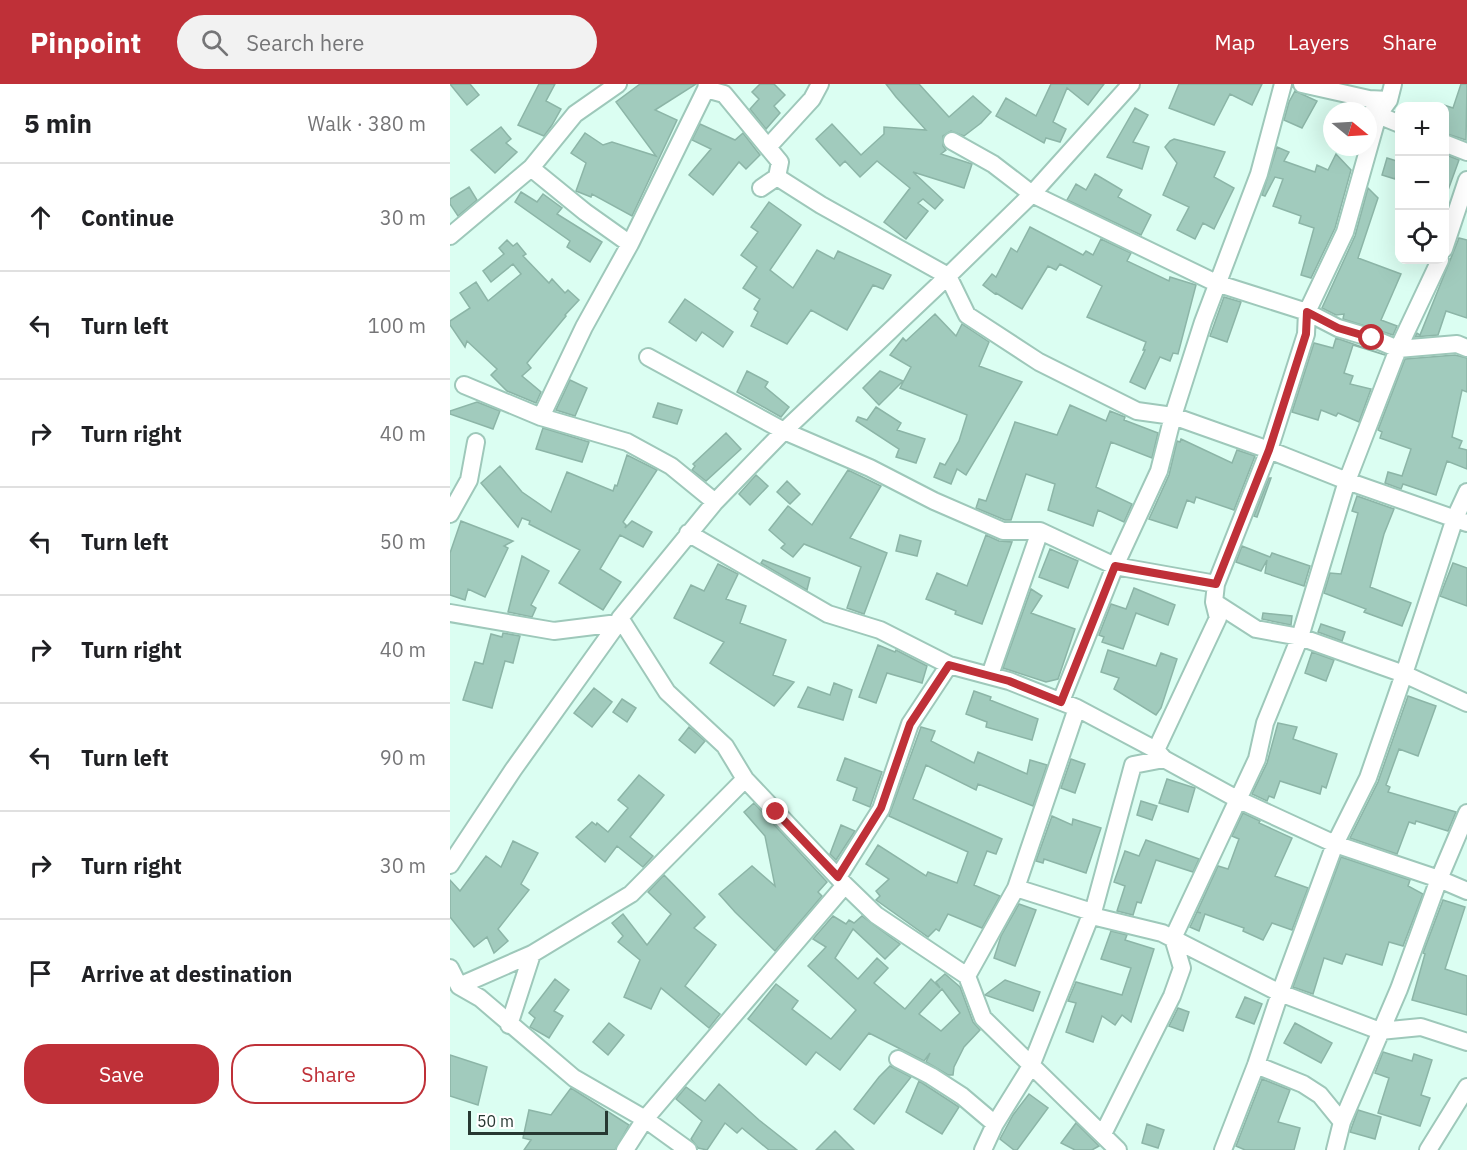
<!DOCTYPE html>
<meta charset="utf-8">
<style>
:root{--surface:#fff;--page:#f2f2f2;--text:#202124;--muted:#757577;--line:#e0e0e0;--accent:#bf3038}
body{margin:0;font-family:"IBM Plex Sans",sans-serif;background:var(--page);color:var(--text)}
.controls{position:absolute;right:18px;top:18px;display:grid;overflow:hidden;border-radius:12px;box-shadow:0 6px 24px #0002}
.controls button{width:54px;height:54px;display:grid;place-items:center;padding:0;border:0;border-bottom:2px solid var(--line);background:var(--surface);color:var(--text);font:30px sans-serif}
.compass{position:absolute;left:873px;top:18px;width:54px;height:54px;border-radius:50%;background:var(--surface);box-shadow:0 6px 24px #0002;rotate:108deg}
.scale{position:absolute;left:18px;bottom:15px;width:140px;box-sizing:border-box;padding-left:6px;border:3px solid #273832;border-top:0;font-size:16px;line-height:21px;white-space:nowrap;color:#273832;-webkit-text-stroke:4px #fff;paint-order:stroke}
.stop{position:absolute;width:18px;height:18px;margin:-14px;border:4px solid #bf3038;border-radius:50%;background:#fff}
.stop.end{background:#bf3038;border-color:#fff;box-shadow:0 2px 6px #0008}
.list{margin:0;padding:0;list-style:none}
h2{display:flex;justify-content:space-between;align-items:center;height:78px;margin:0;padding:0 24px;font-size:26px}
h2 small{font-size:20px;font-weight:400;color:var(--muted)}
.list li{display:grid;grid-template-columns:39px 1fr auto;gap:18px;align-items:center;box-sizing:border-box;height:108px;padding:0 24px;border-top:2px solid var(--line)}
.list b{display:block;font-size:22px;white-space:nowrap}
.list em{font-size:20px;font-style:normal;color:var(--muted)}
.actions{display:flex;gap:12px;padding:18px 24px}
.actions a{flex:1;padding:14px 0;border:2px solid var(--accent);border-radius:24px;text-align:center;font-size:21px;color:var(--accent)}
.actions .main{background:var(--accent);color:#fff}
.icon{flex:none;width:33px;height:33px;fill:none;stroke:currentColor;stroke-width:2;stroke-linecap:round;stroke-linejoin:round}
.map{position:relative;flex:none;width:1017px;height:1066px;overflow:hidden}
header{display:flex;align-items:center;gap:36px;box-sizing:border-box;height:84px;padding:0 30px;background:var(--accent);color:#fff}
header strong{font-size:28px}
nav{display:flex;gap:33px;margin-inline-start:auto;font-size:21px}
.search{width:420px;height:54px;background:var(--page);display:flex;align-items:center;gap:15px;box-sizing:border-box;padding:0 21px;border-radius:33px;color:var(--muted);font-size:22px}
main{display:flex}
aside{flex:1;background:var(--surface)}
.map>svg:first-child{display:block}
.building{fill:#a1cbbd;stroke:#8cb5a7;stroke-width:1.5;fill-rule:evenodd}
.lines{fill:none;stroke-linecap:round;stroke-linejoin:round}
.street-casing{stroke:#9ec8ba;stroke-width:20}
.street{stroke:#fff;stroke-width:16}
.route{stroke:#bf3038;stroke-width:8}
</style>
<header>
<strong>Pinpoint</strong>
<div class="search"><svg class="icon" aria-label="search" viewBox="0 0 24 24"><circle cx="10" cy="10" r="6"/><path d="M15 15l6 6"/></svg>Search here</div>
<nav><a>Map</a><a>Layers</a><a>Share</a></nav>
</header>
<main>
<aside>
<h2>5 min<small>Walk · 380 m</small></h2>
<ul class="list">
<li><svg class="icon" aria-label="ahead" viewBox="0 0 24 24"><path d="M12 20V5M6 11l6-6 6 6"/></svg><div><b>Continue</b></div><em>30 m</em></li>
<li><svg class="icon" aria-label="left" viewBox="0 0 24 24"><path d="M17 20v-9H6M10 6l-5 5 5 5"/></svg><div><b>Turn left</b></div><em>100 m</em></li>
<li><svg class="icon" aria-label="right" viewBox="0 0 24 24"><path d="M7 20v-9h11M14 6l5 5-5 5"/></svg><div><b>Turn right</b></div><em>40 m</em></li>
<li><svg class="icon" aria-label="left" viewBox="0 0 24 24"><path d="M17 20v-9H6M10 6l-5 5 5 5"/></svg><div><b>Turn left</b></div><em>50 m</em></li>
<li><svg class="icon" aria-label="right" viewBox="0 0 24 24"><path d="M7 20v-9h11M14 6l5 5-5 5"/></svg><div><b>Turn right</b></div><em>40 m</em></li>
<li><svg class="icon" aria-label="left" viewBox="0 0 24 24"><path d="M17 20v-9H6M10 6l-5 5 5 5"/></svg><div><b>Turn left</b></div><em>90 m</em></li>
<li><svg class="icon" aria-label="right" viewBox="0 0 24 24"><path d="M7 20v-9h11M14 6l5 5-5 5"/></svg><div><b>Turn right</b></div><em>30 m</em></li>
<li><svg class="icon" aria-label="arrive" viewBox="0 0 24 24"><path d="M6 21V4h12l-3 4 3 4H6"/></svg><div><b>Arrive at destination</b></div></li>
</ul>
<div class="actions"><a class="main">Save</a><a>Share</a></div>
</aside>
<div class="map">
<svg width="1017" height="1066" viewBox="0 0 1017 1066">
<rect width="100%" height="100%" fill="#dbfef2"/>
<path class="building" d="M0,0H20L29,11L17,21Z
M89,0H105L96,17L111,25L102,41L94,52L68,41Z
M190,0H246L205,26L227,36L182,132L142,110L141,113L126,107L136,79L121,69L135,49L153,61L162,58L206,72L166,18Z
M310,0H324L335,11L324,22L330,29L316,45L300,25L309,15L302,8Z
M436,0H469L499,33L523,12L541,28L531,39L514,52L501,47L493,52V62L496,66L491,70L522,80L514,104L463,88L493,116L485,125L473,115L468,119L478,127L456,155L434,138L460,104L427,77L410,93L395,77L390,82L366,55L382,40L411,71L434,50V43L476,46L446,13Z
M601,0H654L638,21L617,4L603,38L616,45L610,58L596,54L594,59L546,32L556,14L586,32Z
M729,0H812L802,21L780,10L764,41L719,24Z
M1011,0H1017L1016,56L994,49V21L1003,24Z
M845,7L867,17L852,44L834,36L839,18Z
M685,24L698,31L683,58L699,63L692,85L657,73Z
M250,40L285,56L293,49L310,71L296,85L289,78L263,111L239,91L261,65L242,56Z
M51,43L61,55L56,59L67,68L45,89L21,66Z
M724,55L775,68L764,93L784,104L764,145L753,139L745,155L727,146L739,123L713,111L727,79L715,63L720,57Z
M827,63L839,68L834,77L865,88L867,81L878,86L886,70L901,86L885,144L861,194L851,191L864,144L849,139L851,132L823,122L833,95L825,93L815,112L812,111Z
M994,70L1009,76L997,109H994Z
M937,74L950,78L945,95L932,91Z
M645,90L672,106L668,113L701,131L691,151L617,116L626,100L636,106Z
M19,103L27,116L8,132L0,120V115Z
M918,104L928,114L908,174L951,190L931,236L947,242L943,251L893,235L894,230L886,231L872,224L905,152Z
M71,108L87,118L93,110L112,124L107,130L152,158L140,178L117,163L120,157L65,118Z
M319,118L351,141L320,186L343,204L367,166L384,175L388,167L441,191L433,205L423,201L397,246L361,226L337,260L301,242L308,228L304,225L310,215L293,204L307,183L291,171L308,148L301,143Z
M580,143L633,171L636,167L643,171L651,155L681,169L677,177L719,197L720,193L746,201L728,270L723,269L720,277L710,273L695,305L680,298L695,266H693L696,258L637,233L652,202L610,180L606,186L598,182L572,225L546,209L545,210L533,201L542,190L546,193L561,164L567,168Z
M1009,154L1017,156V234L996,227L988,251L965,253L967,249L970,251Z
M57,156L63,162L67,159L76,170L73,172L99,199L102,195L115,209L118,206L129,216L115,231L116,232L77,279L81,284L72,292L91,308L86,319L57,307L41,291L47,285L17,257L15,263L0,241V237L20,224L10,209L26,198L38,217L71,190L63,180L41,198L33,187L54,170L49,164Z
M774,213L791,218L777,258L760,252Z
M235,215L283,248L273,263L252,248L246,257L219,238Z
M485,230L506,252L512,240L539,258L529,282L572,298L516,391L507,385L501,400L484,393L490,379L495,381L509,357L517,331L450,304L461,283L440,271L453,254L456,257Z
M886,254L935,271L903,261L894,289L903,292L900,300L921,305L909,338L888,329L886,332L871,326L868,336L842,328L864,259L883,264Z
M1005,271L1017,274V308L1012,306L1002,353L1012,357L1009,364L1017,366V385L997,377L986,411L953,400L951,405L935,399L938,388L952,392L961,365L930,354L932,348L928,346L955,275Z
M297,287L318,298L315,303L339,323L331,333L287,308Z
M430,287L453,297L429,321L413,304Z
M120,296L137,304L125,332L106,326Z
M27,318L50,327L43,345L0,330V327Z
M208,319L232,326L227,340L203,333Z
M620,321L656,337L660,327L675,333L674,336L708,349L702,374L661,358L646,403L682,420L674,438L648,426L643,442L598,426L605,400L576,390L561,436H555L526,424L529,415L536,417L565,338L607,351Z
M426,323L451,339L447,346L475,355L466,379L446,373L449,365L406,337L408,333L417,336Z
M93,344L139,358L132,378L86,365Z
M276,349L291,365L256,397L242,386L245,382L243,380Z
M731,355L782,379L787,366L805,372L784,426L746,413L744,419L737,416L727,444L699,435L719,391L727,357L730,358Z
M177,371L207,386L173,438L176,441L175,444L182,437L202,448L193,463L170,451L150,485L171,498L153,526L109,499L130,466L79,440L80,437L72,434L68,443L31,399L50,382L72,408L101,428L117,388L163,407L165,401L167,402Z
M398,386L431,402L400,454L437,469L414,530L397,524L411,483L354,460L343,473L331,464L335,460L319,446L338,422L362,441Z
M306,391L318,402L300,421L289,410Z
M819,394H821L807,433L804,432Z
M337,397L350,410L340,420L327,408Z
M907,412L944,425L934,450L920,503L961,519L952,542L914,528L916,525L874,509L880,489L891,490L908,429L902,427Z
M11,437L63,457L54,462L58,464L35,513L18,505L15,516L0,511V469Z
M450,451L471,457L467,472L446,467Z
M536,451L549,457L562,458L532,540L505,530L506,527L476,515L487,489L517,502Z
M792,462L820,473L822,469L860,482L854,502L815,489L817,476L811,487L786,478Z
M600,465L628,477L618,504L589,493Z
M72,472L99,487L81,521L86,524L82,533L58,528Z
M313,476L360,494L357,506L311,479Z
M1003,479L1017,484V522L990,512Z
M268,480L288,490L276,515L296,522L290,539L336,556L323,591L344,598L324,622L260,579L274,558L224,534L241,501L254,507Z
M684,504L725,521L718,541L686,529L673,565L652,558L654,553L649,551L661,520L676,525Z
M581,505L592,512L581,529L625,545L608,595L596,598L553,584Z
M813,529L842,532L841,541L812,535Z
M871,540L895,548L892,557L868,548Z
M53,549L70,552L63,579L55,577L42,624L13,616L25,578L33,580L41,550L52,553Z
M428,561L445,568L446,566L477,582L472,599L437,589L426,619L409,613Z
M658,566L706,582L711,569L727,575L711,624L706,631L664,605L669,594L651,588Z
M862,568L884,576L876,597L855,589Z
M384,599L402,606L393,636L348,623L358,603L380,611Z
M144,604L162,618L142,643L124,629Z
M524,607L541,613L540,616L588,635L582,656L536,643L537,638L516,630Z
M958,612L986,622L968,672L949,665L936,701L940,703L938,708L1006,728L998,747L966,737L965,740L959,738L947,770L900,754L928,698Z
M172,615L186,624L177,638L163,628Z
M828,639L847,643L843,655L887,670L876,704L872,702L870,710L830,697L824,714L819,712L817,717L802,710L817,679Z
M239,643L255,657L245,669L229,656Z
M471,643L485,647L481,657L524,679L528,668L577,690L580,676L597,681L583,722L528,700L526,706L476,681L463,715L552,755L546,770L537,767L524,801L550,812L532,844L498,830L489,847L486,845L478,853L426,816L430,812L426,807L439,795L416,780L428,761L476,792L478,788L507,799L518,768L439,732Z
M395,674L432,688L420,723L403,716L407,704L387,696Z
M621,675L635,680L625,709L611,704Z
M189,691L214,711L180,753L203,772L193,783L167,762L155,778L126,753L142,738L146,741L147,739L158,748L178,724L168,716Z
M717,695L745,704L738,728L709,719Z
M691,717L707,722L702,736L687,731Z
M304,719L377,798L368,808L372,812L325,867L285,828L269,810L302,782L325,802L315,752L294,728Z
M793,729L810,737L809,739L842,754L825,792L858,804L842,846L822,839L813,856L793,847L794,844L755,830L749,847L740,843L747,828L751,829L747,828L768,782L778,785L789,755L782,752Z
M602,732L622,741L623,735L651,744L636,789L594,775L593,779L586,777Z
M391,741L405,747L386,776L380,770Z
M696,756L749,775L743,788L706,776L691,819L687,818L683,831L667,827L675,802L664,798L675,767L689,772Z
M63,757L88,769L71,800L79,806L48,845L58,857L44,869L37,853L24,863L0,833V796L10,807L36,772L51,783Z
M891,773L960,796L958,802L973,810L953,862L939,858L932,881L896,870L892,880L874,874L863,910L843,903Z
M214,791L255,833L244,844L266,861L235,902L270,930L259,944L211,904L201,925L174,913L190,876L168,858L173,852L162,839L173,830L197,861L221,830L198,808Z
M993,816L1015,823L995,885L1017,892V931L962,916L975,870L973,869Z
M569,820L586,826L565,882L544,874L551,852Z
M383,832L396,840L399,836L404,839L412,832L450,860L435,875L403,845L385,874L408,895L427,874L438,884L424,899L455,925L481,895L490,904L486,898L495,890L510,903L523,938L530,946L514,963L504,983L503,991H498L476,978L480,969L474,977L419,949L390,986L366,968L356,981L298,935L326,900L348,917L342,925L381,955L406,926L358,882L376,863L363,855ZM492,905L510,929L491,947L469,930Z
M661,847L677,851L675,856L704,865L681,938L672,931L665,941L652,932L643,958L616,948L626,919L618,917L626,898L672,911L681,884L651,875Z
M105,895L119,906L104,927L113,932L99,954L80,943L85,934L79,929Z
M555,896L590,908L583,927L535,911Z
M795,913L812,920L804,940L786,933Z
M728,924L739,928L733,947L719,942Z
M159,939L174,951L158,971L143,958Z
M845,939L882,959L871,979L834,959Z
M933,968L962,977L964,970L982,976L971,1011L980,1014L970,1042L928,1029L939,994L925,989Z
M0,971L37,983L28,1021L0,1012Z
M440,982L461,993L424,1040L404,1025L429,993Z
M812,995L840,1006L828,1038L850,1044L844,1066H795L786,1062Z
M469,997L509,1023L492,1050L456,1028Z
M269,1000L309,1036L347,1066H319L292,1044L287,1049L275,1039L257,1066L248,1064L241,1055L252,1037L226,1015L236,1003L255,1017Z
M121,1004L179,1041L165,1066H74L81,1056L73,1054L79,1026L101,1031Z
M579,1010L598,1024L567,1066H564L550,1055L563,1031Z
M908,1026L931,1033L925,1055L900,1048Z
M626,1039L649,1062L642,1066H625L611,1059Z
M697,1040L714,1046L708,1064L692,1059Z
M385,1047L404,1066H366Z"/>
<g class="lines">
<g class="street-casing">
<path id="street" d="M852,0L919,15L939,16
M256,5L274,10L330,78L327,93L311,104
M924,24L928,31L950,40
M502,57L543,80L582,110L766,199L857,228L888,244L922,254L948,265L1007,260L1017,264
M994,59L1017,68
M318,63L362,15L370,0
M81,84L125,30L168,0
M327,93L371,121L498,192L517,231L589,278L687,327L723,332L819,366L897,397L1017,439
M0,152L81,84L135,128L180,160
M994,165L1017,96
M198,273L334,347L420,384L484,417L553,447H590L665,482L766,500
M14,301L91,333L177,358L221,382L265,418
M91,333L134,243L180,160L256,5L257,0
M0,430L19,396L26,358
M238,449L378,530L430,546L499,581L559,597L627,624L706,666L714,675L787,715L885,760L989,795L1017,807
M764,518L806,545L850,553L954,590L1017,619
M0,529L104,547L168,539
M170,534L217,608L275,662L295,695L395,801L426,831L517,892L533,934L668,1066
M540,591L590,447
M611,617L665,482L709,387L723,332L753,238L809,90L833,0
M706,666L768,534L764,518L766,500L819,366L856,250L857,228L895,148L928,31L939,16L943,0
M0,781L63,686L168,539L170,534L265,418L334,347L498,192L582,110L681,0
M388,793L431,725L460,640L499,581
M566,804L642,828
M642,832L712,849L830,909L930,947L971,943L1017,958
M642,832L683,681L714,675
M0,884L9,902L30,914L124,994L195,1035L238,1066
M517,892L566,804L627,624
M9,902L82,870L181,810L295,695
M59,941L82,870
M448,975L481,992L512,1012L545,1040
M806,981L853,1000L870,1011L892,1038
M653,1050L722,912L732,884L723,854L807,675L815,639L850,553L897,397L948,265L990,176
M175,1066L195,1035L395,801
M533,1066L545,1040L581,982L642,828
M773,1066L806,981L830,909L885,760L918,694L954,590L1005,434L1017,408
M885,1066L892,1038L949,905L989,795L1017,729
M978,1066L1017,1003"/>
</g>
<use href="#street" class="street"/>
</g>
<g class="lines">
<path class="route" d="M326,728L388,793L431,724L460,640L499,581L559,597L611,618L665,482L766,500L819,366L856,250L857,228L888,244L922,254"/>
</g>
</svg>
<div class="controls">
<button>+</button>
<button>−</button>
<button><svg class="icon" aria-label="locate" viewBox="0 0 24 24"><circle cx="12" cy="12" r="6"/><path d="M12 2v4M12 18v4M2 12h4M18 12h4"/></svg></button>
</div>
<svg class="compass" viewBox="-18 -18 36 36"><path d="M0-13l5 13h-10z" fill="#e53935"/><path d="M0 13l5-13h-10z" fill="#757577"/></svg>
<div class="scale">50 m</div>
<div class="stop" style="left:922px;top:254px"></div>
<div class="stop end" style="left:326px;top:728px"></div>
</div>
</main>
